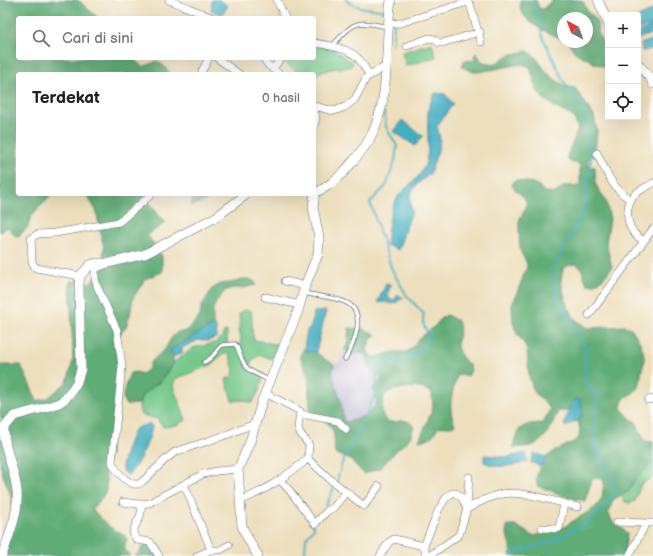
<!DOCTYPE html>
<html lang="id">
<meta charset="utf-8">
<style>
:root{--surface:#fff;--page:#f6f6f6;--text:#202124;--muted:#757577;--line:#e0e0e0}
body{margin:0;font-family:"Balsamiq Sans",sans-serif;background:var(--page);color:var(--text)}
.controls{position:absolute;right:12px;top:12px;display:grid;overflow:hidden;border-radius:4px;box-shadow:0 4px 16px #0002}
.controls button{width:36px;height:36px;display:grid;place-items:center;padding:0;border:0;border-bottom:1px solid var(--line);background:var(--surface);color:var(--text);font:20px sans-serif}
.compass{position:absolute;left:557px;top:12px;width:36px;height:36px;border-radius:50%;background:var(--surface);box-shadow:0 4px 16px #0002;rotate:319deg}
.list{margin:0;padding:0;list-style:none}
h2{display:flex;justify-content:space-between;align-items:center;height:52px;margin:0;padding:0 16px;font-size:17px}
h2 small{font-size:13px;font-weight:400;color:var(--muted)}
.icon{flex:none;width:22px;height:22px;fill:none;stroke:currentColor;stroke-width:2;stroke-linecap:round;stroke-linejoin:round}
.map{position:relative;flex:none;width:653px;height:556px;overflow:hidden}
.search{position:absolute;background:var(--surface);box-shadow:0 4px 16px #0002;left:16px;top:16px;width:300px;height:44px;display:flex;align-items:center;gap:10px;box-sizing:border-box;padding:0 14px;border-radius:4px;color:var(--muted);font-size:15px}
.panel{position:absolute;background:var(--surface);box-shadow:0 4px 16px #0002;left:16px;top:72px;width:300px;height:124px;border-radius:4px}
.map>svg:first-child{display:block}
.industrial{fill:#c6c0da}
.green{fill:#76c88a;stroke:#487c74}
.forest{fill:#60ac76;stroke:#3e6e6a}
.water{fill:#43aec1;stroke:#2f6e90}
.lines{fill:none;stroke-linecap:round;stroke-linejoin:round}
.stream{stroke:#43aec1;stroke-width:2}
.lane-casing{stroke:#646d7f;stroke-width:5}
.street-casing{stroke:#646d7f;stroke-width:8}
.secondary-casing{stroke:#646d7f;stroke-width:10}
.lane{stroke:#fff;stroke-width:3.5}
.street{stroke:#fff;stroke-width:7}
.secondary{stroke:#fff;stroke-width:9}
</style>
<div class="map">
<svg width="653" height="556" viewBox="0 0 653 556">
<rect width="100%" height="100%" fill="#fdfcf7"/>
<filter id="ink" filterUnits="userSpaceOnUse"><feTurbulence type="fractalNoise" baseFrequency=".025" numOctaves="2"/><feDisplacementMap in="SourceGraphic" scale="8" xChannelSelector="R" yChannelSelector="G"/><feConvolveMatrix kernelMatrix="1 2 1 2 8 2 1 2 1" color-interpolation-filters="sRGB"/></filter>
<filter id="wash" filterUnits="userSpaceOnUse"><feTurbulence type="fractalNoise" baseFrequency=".012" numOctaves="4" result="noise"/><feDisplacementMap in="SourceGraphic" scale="16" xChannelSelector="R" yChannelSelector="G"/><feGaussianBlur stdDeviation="0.9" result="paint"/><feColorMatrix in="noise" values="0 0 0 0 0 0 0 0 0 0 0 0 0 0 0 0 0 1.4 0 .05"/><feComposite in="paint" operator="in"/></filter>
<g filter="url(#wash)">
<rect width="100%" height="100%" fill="#eddfbd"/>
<path class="industrial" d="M345,350L355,353H361L365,355L371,369L382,379L377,402L374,409L360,418L353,421L344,423L341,409L340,398L332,373L334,364L339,362Z"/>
<path class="green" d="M314,39L331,43L334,50L354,63L349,67L331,69L314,75L299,74L286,63V58H314Z
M432,43L436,57L406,66L402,52Z
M245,310L251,311C253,321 251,331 254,340L280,345L272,359L261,355L253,359L250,367L252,371L264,374L258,393L252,403L243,400L232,401L226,379L232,377L234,370L229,353L221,355L213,364L175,379L173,386L186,420L177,425L164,427L160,424L158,419L141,415L139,407L142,395L152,388L165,375L167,370L173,363L193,348L215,343L223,335V332L227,331V341L229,347L240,344C242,338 240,335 239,329C239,324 241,320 239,315L240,312Z
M653,462V477L641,484L635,501L629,503L624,501L621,495L629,491L634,480Z"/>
<path class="forest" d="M0,0H78L98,18H18V58H132L143,67L157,61L163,65L171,74H18V194H55L52,195L31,216L28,227L17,238L8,227L0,232Z
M520,0H536L539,8L542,9L544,8L552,0H580L584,3L588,13C605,19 590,37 608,44V68L594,63L575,52L568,42H587V18H563V39C550,34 529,25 522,13C520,10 520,4 520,0Z
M527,51C537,55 540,65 547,72C554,80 565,87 575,88L594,116L597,131L595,155L588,159V166L595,167L596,185L606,202L610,219L606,243L612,267L604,278L594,285L587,284L581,268L576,264L569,265L563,269L561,280L566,303L575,319L587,328L625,326L631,328C638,337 646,352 644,363C643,367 641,371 641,376C640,381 641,385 636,390C629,398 623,394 621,408L631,419L636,422L645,441L653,442V462L634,480L629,491L614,499L608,512L613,523L623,529L627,534L624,556H510C512,545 505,536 507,525H515L533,536L542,534L544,531L562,528L594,508L599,503L602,498L604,482L600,478H594L591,482L585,501L570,498L537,486V474L546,457L555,451L575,441L579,438L580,429L578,421C585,415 582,407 579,400L576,398L574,400L569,411H558C548,435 541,450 513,447C517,426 522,424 543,423L550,409L548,406L535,393L532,386L529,376L527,350L525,345L517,334L513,323L512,305L527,267C527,259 522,257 520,250C519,242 519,230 519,222C520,214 528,210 526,202C525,196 515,192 512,185L515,180L533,183L539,186L543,191L554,194C562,188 566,183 575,187L580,184V166L578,163H572L567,159L568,153L578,130L574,117L556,108L542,97L538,93L530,67L522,64L479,72H473L462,67L464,61L466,60L472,61L475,59L474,55L477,53L481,61L493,65L509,55Z
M86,194H151L146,198L165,223L147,235L162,256V272L145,279L133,298L130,315L126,327L116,339L119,370L111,434L110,455L103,467C104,472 106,476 106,480C109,493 100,500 92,509C102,520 110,530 124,534L127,540L124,548L130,556H0C0,539 13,521 12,505C12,491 2,478 0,464C0,451 0,436 0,423L2,419L0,417V365H21L37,401L48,398L67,382L73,361L70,281L90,283L101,271L104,249L96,210Z
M193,194H222L191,206Z
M241,279H250L255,282L256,285L243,288H233L226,290L218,299L213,309V325L170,350L173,357V363L162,380L142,395L139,404L126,405C119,396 127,382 130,373L136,372L142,374L149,369L151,362L165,349L172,337L177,332H184L189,329L200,316L201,307L212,289L220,284L235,282Z
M447,315L458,321C462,332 458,333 457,343C457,353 464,360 470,366L471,371L468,376L458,374C452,392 447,407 455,425C450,428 444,426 438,427C432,438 432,438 419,441L433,408L432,393C419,384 398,387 385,394C382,402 378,423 393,422C398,422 404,419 409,422C410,422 413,426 414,426L410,438L397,450L380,468L364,474L351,460L335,453C334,447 335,442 334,436C333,425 320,416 310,411L308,376L300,356L304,348L307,351L316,352L326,360L334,364L332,373L340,398L344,422C357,421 371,414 377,402L373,387L382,379L371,369L365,355L361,353H355L345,350L347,344L349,328L364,329L376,335L370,341L367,350L371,356L376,357L394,352H407L414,345L420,338L436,325L441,318Z
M150,544L159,546L164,556H134L138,554L144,545Z"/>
<path class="water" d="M212,0H219L228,6L222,15L211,10Z
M653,10V23L638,30V17Z
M653,24V33L638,39V33Z
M653,39V48L645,51H642L641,44Z
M435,93L445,94L453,104L437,126L440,139L439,147L430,174L417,184L410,195V200L412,212L405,230L398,250L386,245C388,229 389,209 399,195C408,185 420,178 425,165C431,147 426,131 428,113C428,106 432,99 435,93Z
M402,120L423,136L415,146L393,131Z
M386,284L391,285L388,293L389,299L394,300L398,295L404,298L393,304L384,302L379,303L378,301Z
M326,311L316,352L307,351L304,348L307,330L311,327L314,312Z
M213,325L216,327L217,337L208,341L198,340L182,348V353L173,357L170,350Z
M576,398L579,400C582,407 585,415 578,421L573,422L566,427L564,425C566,417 570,403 576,398Z
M150,424L152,426C152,436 136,470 128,475C125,473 122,471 122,468C121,464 132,432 135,429C139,426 146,425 150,424Z
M526,453L527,462C512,466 498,469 484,462V455L507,457Z
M534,453L546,457L545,461L540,466L530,462Z"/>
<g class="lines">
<path class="stream" d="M346,0C357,10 373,7 386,12
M392,45L395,16L392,15
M337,481L342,463L362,424L376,392L377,365C381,364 386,362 390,362C392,362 394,363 396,363C409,362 424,346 430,336C425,329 421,323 424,314L407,296L392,270L370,202L386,186L395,161L397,146L386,127L384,112
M326,509V505L335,486
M303,556L305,551L306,538L314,528L313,525
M511,556L514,552L549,543L590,521L614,495L611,478L596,452L594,433L597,398L586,380L585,348L557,298L553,270L584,209L591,160L583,111L563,80L543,38L533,0"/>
</g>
</g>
<g filter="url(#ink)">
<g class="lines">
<g class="lane-casing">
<path id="lane" d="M332,46C355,21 355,20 388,27
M304,293C316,296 336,297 347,303C367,313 354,345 345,359
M204,362C213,359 215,351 222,345L235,344L237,347C246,371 245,369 269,380"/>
</g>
<g class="street-casing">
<path id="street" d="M169,0L213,18
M277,0L285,18
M388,24L400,23L468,2L470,4L481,42
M314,43C328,45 349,48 359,59C363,64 366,70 369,75
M407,46L429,38L434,39L439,43H442L480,32
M217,58L239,74
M263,58L268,65L279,74
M273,69L281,58
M202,71L209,58
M314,106L334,111L345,107L355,99L366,78L386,66
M314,109L316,118L314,126
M597,153C605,170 613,190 631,200
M644,241C641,239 637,237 634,233C626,223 625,205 634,195C639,190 647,187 653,183
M107,264L95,269V278L97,286L117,330L122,366L112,462C114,469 127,483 134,484C138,485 141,483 143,481L166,459L175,452L226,435L238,430L255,424
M80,276L36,268L33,264L32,261L31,238L38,234L55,233L119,222L152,194
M285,281L305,286
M265,297L300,305
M589,315L653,229
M265,393L300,411L298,428L300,433L309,445L308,459L331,480L364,506L379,486
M648,400L653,399
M301,414L338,421L346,429
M280,480L290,491L315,524L327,511L333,508L346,492
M184,484L211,550L197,556
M240,501C269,489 284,477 308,459
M123,502L138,504L149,503L203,474L217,471L238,469
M141,504C143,521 134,521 133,534L137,540L150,542L159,556
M467,507L469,477
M617,522L646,523
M542,528L557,529L559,528L564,504
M211,550H220L229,545
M380,556L389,542L394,539L424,546
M426,556L424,546L438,511L446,498L452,493H456L462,498L467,509
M429,556L459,535L467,509C477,503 489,497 501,494C523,490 556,502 578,507
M629,556L646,523H653"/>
</g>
<g class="secondary-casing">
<path id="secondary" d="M598,0L608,23
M638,64L651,79L653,84
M314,192C322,192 338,178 344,172C353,161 363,151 370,138C392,98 384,44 391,0
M2,556C9,535 19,513 17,491C15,469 3,449 4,428L14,416L47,407L59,403L65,399L70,393L77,382L81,369L79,284L80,276L90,265L96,263H109L145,254L216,217L247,194
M258,556L247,537L242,526L238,469L250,442L262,401L298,311L305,286L318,254L319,238L313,207L315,192"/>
</g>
<use href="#lane" class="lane"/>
<use href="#street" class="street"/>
<use href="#secondary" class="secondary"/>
</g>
</g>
</svg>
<div class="controls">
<button>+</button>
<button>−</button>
<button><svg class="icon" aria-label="locate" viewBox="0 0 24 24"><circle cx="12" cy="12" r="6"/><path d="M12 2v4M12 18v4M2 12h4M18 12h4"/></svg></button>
</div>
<svg class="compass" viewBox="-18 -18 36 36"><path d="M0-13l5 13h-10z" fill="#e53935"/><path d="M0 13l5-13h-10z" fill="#757577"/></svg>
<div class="search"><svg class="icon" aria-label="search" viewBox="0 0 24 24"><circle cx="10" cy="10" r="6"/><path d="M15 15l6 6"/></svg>Cari di sini</div>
<section class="panel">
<h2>Terdekat<small>0 hasil</small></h2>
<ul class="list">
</ul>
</section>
</div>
